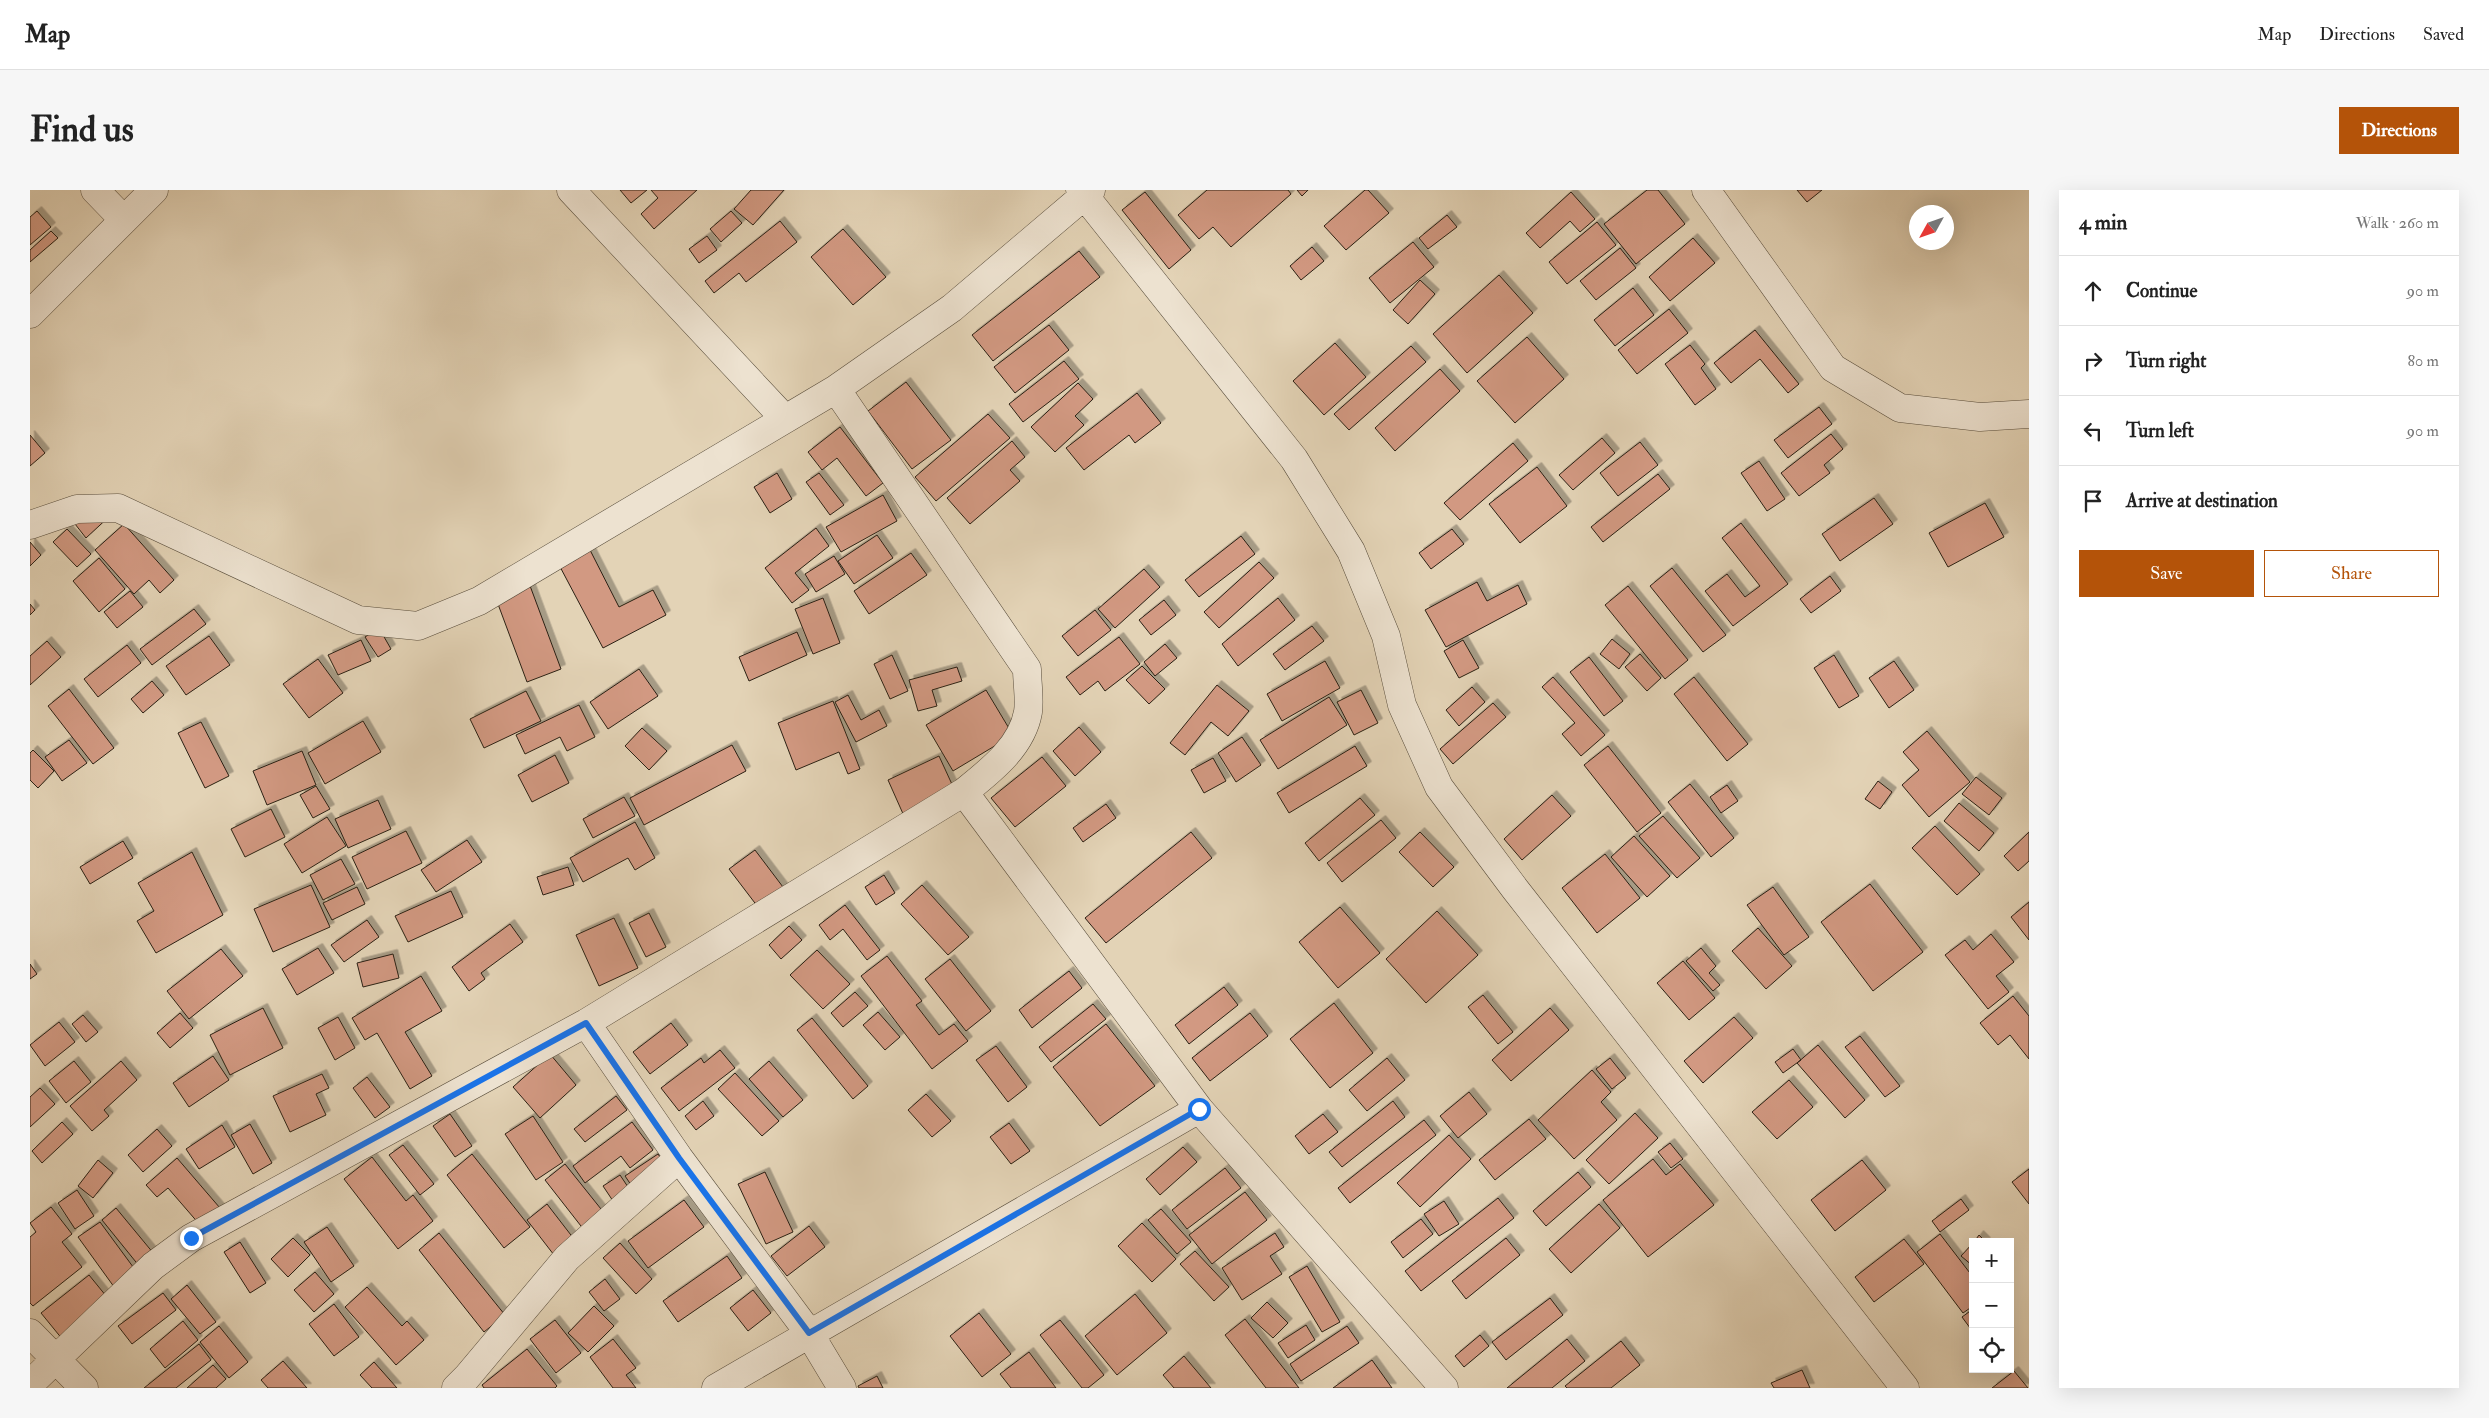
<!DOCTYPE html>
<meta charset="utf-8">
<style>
:root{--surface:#fff;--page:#f6f6f6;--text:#222;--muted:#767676;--line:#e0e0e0;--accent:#b45309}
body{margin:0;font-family:"IM FELL Double Pica",serif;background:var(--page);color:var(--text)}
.controls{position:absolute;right:15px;bottom:15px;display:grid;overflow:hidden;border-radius:0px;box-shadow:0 5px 20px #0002}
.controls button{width:45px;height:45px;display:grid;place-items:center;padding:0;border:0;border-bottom:1px solid var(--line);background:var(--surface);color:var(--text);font:25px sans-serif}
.compass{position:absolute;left:1879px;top:15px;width:45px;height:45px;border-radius:50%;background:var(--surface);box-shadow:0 5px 20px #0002;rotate:230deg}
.stop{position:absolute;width:15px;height:15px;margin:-11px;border:4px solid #1a73e8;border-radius:50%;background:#fff}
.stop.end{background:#1a73e8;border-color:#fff;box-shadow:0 1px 5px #0008}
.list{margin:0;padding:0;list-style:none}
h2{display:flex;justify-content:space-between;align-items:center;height:65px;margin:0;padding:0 20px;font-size:21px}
h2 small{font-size:16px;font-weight:400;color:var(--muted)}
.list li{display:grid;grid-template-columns:32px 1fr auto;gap:15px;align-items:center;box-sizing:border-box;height:70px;padding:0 20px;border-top:1px solid var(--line)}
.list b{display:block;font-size:19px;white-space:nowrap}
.list em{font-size:16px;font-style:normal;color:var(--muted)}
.actions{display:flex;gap:10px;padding:15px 20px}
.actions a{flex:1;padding:11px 0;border:1px solid var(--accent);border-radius:0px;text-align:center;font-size:18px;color:var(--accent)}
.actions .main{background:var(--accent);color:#fff}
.icon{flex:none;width:28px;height:28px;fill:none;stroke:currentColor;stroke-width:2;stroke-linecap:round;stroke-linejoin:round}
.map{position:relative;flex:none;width:1999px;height:1198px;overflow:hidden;border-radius:0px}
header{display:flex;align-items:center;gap:30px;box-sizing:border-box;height:70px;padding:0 25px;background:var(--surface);border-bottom:1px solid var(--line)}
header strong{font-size:24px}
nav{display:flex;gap:28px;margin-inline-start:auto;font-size:18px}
.intro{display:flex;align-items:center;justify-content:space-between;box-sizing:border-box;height:120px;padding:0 30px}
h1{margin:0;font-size:35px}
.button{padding:12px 22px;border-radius:0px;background:var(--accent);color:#fff;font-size:18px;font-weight:700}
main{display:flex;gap:30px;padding:0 30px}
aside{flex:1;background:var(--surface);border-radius:0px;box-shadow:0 5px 20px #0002}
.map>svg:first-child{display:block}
.building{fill:#d29982;stroke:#2a2014;filter:url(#shadow)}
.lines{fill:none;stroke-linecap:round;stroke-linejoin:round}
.minor-casing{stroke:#584d3c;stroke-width:29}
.minor{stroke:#ede2d0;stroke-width:28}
.route{stroke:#1a73e8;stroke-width:6}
</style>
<header>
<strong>Map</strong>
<nav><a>Map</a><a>Directions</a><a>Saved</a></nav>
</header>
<div class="intro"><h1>Find us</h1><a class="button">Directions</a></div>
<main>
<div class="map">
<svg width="1999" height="1198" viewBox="0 0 1999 1198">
<defs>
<filter id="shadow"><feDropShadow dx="4.5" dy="-4.5" stdDeviation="0" flood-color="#0004"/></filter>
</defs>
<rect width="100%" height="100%" fill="#e3d3b6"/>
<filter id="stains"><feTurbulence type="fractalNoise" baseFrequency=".004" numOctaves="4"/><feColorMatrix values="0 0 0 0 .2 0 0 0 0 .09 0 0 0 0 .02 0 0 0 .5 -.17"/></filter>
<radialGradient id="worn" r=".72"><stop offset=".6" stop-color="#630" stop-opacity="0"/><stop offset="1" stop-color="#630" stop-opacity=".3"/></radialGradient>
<path class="building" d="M590,0H617L601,13Z
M621,0H667L624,39L611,24L628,8Z
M721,0H754L723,35L704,19Z
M1177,0H1258L1261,4L1201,57L1183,37L1169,49L1148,25Z
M1267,0H1278L1272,6Z
M1335,0H1338L1359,23L1316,60L1294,36Z
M1617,0H1628L1655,34L1606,74L1574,34Z
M1767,0H1792L1777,12Z
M1115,2L1161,60L1139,79L1092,20Z
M1541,2L1565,29L1550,42L1540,31L1510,58L1496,43Z
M7,21L21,37L0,55V27Z
M701,21L712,33L691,52L680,39Z
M1417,25L1427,37L1398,59L1389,48Z
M750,31L767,52L716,92L709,83L684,103L675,91Z
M1567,32L1586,55L1537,94L1519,72Z
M813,39L856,87L823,115L781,67Z
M21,41L28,48L0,72V60Z
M677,46L687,60L669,73L659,59Z
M1663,48L1685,73L1640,111L1619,87Z
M1383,52L1404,77L1360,113L1339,88Z
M1282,57L1294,71L1271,90L1260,76Z
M1590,58L1606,78L1566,110L1550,91Z
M1049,61L1070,87L963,171L942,145Z
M1469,85L1503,123L1437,183L1403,144Z
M1390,90L1405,104L1378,134L1363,120Z
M1603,98L1624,125L1585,156L1564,130Z
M1639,119L1658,143L1607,184L1588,160Z
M1019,135L1039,160L985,203L964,177Z
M1725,140L1769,194L1758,203L1730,169L1701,193L1684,173Z
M1497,147L1534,189L1485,233L1447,191Z
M1305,153L1336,187L1294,225L1263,191Z
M1660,155L1675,174L1671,178L1686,199L1665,215L1635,174Z
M1381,156L1396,172L1319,240L1304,224Z
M1034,171L1049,189L993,232L979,214Z
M1410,179L1430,201L1365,261L1345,238Z
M876,192L921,250L882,279L838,221Z
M1048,193L1063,209L1045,226L1054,235L1025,262L1001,237Z
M1107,203L1131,233L1105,253L1099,245L1054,280L1036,258Z
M1789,217L1802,234L1758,268L1744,250Z
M958,224L980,248L906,311L885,287Z
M810,237L853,293L836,306L807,268L792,280L778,262Z
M1801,244L1813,259L1794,275L1800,283L1769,306L1751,283Z
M0,245L15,263L0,276Z
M1572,248L1585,263L1543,300L1529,285Z
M982,251L995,267L980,280L990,291L940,334L917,308Z
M1610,252L1628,275L1588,306L1570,283Z
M1483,253L1498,271L1430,330L1414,313Z
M1729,271L1755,309L1737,321L1711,283Z
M1507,277L1537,316L1490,353L1459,314Z
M747,283L762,309L740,323L724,297Z
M789,283L814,315L800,325L776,292Z
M1628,284L1640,299L1573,352L1561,337Z
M853,305L867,331L811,362L796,337Z
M1844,308L1863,334L1810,371L1792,344Z
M71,310L83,323L56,348L45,334Z
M1955,313L1974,347L1918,377L1899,343Z
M1711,333L1758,394L1703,436L1675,401L1697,384L1715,407L1730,396L1692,348Z
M94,334L144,390L130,403L119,390L104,404L65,360Z
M786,338L799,356L765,383L779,400L762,413L735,378Z
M37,339L61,364L47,377L23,352Z
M1422,339L1434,354L1401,379L1389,363Z
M847,345L863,368L824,394L808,371Z
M1211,346L1225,364L1169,407L1155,390Z
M0,352L11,365L0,376Z
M559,358L589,417L623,400L636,425L573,458L528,373Z
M881,363L897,385L839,424L824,401Z
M804,366L815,384L786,402L775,384Z
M69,368L95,399L69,422L43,391Z
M1229,372L1244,388L1189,438L1174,422Z
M1642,378L1696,445L1673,462L1620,396Z
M1114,379L1130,397L1085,438L1068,419Z
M496,385L531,479L497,492L462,398Z
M1800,386L1811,401L1781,423L1770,409Z
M1447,392L1457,411L1488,395L1497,414L1416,457L1395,420Z
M1598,396L1658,470L1635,489L1575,415Z
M100,401L113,417L87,438L74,422Z
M793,408L810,453L783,464L765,419Z
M1248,408L1265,430L1208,476L1192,454Z
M1134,410L1146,425L1121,445L1109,430Z
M0,414L5,420L0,425Z
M164,419L176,434L122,475L110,459Z
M1065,420L1081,440L1048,466L1032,446Z
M1282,436L1294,451L1255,480L1243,464Z
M349,438L361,459L348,467L335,447Z
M767,442L777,465L719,491L709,467Z
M179,446L200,475L156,505L136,476Z
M1089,447L1110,474L1075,501L1068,491L1050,505L1036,487Z
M1582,449L1600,464L1589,479L1570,464Z
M331,450L341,471L308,485L298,465Z
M1433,450L1449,478L1429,488L1414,461Z
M17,451L31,467L0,495V466Z
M1135,454L1147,468L1125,486L1114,472Z
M97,455L111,473L68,507L54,489Z
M1610,464L1631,488L1617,501L1595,477Z
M862,465L878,501L860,509L844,474Z
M1804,465L1829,506L1809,518L1784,478Z
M1559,467L1593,511L1574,526L1540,482Z
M288,469L313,503L279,528L253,494Z
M1295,471L1310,498L1252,531L1237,504Z
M1864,471L1884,500L1859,518L1839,488Z
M1112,476L1135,499L1119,514L1096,490Z
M927,477L932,491L902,500L907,516L888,521L879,490Z
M609,479L628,506L578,539L560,512Z
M1523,487L1575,545L1551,566L1532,544L1545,533L1512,497Z
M1664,487L1718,554L1697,571L1644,504Z
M122,491L134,505L113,523L101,509Z
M1187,495L1219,521L1198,546L1181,532L1155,565L1140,553Z
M1442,497L1455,512L1429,536L1416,520Z
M39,499L84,558L63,574L18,516Z
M956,500L983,545L923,581L896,535Z
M1331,500L1348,533L1324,545L1307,512Z
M496,501L511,531L454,558L440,529Z
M818,505L831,530L849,520L857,536L826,552L805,512Z
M1299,507L1317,535L1248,579L1230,550Z
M803,511L830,579L818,584L809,562L766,580L748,533Z
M1463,513L1476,527L1423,574L1410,559Z
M549,515L565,547L537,561L530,547L495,564L486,545Z
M333,531L351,562L295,594L278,563Z
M171,532L199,586L175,598L148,543Z
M1049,537L1071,562L1045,586L1023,561Z
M612,538L637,561L619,580L595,556Z
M1897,541L1940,592L1899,627L1872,595L1889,580L1873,562Z
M1212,547L1231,575L1206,592L1188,563Z
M39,550L57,573L32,591L15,567Z
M702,555L716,581L614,635L600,608Z
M1325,556L1337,576L1259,623L1247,603Z
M1578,556L1631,623L1607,642L1554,575Z
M3,560L24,581L8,598L0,590V563Z
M272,561L286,595L237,615L223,581Z
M525,565L539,593L502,612L488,585Z
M909,566L926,603L874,626L858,590Z
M1012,567L1036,596L985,637L961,608Z
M1183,568L1196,591L1174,603L1161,580Z
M1946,587L1972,608L1959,625L1932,604Z
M1848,591L1862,602L1850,619L1835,609Z
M1660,594L1704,648L1681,667L1638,612Z
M1697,595L1708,611L1691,623L1680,607Z
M286,596L300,619L283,628L270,605Z
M1522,605L1541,626L1492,670L1474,649Z
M594,607L605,626L563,648L553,629Z
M1330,608L1345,625L1289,671L1275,653Z
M348,610L361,639L318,658L305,629Z
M1929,613L1964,643L1949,661L1914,631Z
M1076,614L1086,628L1053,652L1043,638Z
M241,619L255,647L215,667L201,639Z
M1633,626L1670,668L1647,688L1609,646Z
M297,627L316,656L272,683L254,654Z
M1351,630L1366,648L1312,692L1297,673Z
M605,632L625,668L605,680L598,668L553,692L540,668Z
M1905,636L1950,684L1927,705L1882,658Z
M376,641L392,673L337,699L322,667Z
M1161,642L1182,668L1076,753L1055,728Z
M1390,642L1424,677L1403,697L1369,662Z
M1999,642V671L1988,681L1974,666Z
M1604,646L1640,686L1617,707L1581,667Z
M437,650L452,672L406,702L391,680Z
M93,651L103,668L60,694L50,677Z
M725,660L756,701L731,721L699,679Z
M162,662L193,725L126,763L107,731L124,721L108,693Z
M1575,664L1610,708L1567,743L1532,698Z
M311,669L325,694L293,710L280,685Z
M538,677L544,695L513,705L507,687Z
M854,685L865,703L846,715L835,697Z
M1840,694L1893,762L1843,801L1791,732Z
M281,695L300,737L243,762L224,719Z
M892,695L939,747L918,765L871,714Z
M327,697L335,714L302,730L293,713Z
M1743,697L1779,747L1754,765L1717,715Z
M421,701L433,727L378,752L365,726Z
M1999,712V750L1981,727Z
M815,715L850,760L837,770L813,739L800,750L789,735Z
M1310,717L1350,763L1308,798L1269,752Z
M1407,721L1448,765L1396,813L1356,769Z
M619,723L636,757L616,767L599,733Z
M584,728L608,778L569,796L546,745Z
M337,730L349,747L314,772L301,755Z
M480,734L493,752L451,783L455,789L439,801L422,777Z
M759,736L772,750L751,769L739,755Z
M1728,738L1762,776L1736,799L1702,761Z
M1961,744L1984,772L1966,786L1979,802L1958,819L1915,765L1935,750L1943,760Z
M288,758L304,783L267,805L252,779Z
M1671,758L1686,776L1679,783L1690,795L1683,801L1656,771Z
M191,759L213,786L159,829L137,801Z
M787,760L820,794L793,819L760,785Z
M363,764L369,788L333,797L327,773Z
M857,766L892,811L886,815L909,845L924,834L938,851L902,879L831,786Z
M920,769L961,821L936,841L895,789Z
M1653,771L1685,808L1659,830L1627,793Z
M0,774L7,784L0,789Z
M1039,781L1052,798L1002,838L989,820Z
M391,786L412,821L375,842L402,886L380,899L347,843L335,850L322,828Z
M1194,797L1208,815L1159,854L1145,835Z
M825,802L838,816L813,837L801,823Z
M1453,805L1483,842L1468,854L1438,817Z
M1983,806L1999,826V869L1980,845L1968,855L1950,833Z
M1304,813L1343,863L1300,898L1260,849Z
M1063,814L1076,829L1021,872L1009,857Z
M233,818L253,858L200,885L180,845Z
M1520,818L1539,840L1481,891L1462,870Z
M848,822L870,847L855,860L833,835Z
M150,823L163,838L140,858L127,843Z
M1220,823L1238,846L1180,891L1162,868Z
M53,825L68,842L56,852L42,834Z
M308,827L325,858L305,870L288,838Z
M1704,827L1723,848L1673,893L1654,871Z
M782,828L838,896L823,909L767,840Z
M29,832L45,852L15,876L0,855Z
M641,833L658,855L620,884L603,862Z
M1076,834L1125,896L1070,936L1023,877Z
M1830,846L1870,896L1855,907L1815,857Z
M1788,855L1835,910L1815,928L1767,873Z
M966,856L997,897L978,912L946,870Z
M1763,859L1771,870L1753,883L1745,872Z
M690,860L705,878L649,921L631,898L671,868L674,873Z
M520,864L546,895L510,928L483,897Z
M183,866L199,890L159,917L143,893Z
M1357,868L1375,890L1337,921L1319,900Z
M1580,868L1596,888L1582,899L1566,879Z
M44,871L61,892L36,913L19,891Z
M91,871L107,890L74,920L79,926L62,941L40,916Z
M739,871L773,910L753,927L719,889Z
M1562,880L1581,902L1571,912L1587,930L1544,969L1508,930Z
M705,883L749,931L732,946L688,899Z
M292,884L299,898L286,904L296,925L260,942L243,906Z
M337,887L360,917L345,928L323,898Z
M1759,890L1783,917L1747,949L1722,922Z
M10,898L25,914L0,937V907Z
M1439,902L1457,924L1428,948L1410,926Z
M896,904L921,931L902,947L878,920Z
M586,906L597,920L555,952L544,939Z
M673,911L684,926L666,940L655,926Z
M1363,911L1375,927L1312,977L1299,962Z
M1605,923L1628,948L1579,994L1556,970Z
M420,924L442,956L425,967L403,936Z
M1293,924L1308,942L1279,964L1265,946Z
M503,926L533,972L506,990L475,944Z
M1499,929L1516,949L1465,990L1449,970Z
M1394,930L1406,945L1320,1013L1308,998Z
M32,932L43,944L12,973L2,961Z
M602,932L623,960L600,978L591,966L555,993L543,976Z
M979,933L1000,961L981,974L960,947Z
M220,934L242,973L223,984L201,945Z
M192,935L205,957L169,979L156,959Z
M127,939L142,956L113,982L98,965Z
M1419,945L1441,969L1390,1017L1367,993Z
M1640,953L1653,969L1641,978L1628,962Z
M373,955L404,994L390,1005L359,965Z
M1153,957L1167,972L1130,1005L1116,989Z
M442,964L500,1037L474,1058L417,985Z
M628,964L643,986L610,1008L595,986Z
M342,967L376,1011L383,1005L403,1031L368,1059L314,989Z
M147,968L190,1018L170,1035L138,998L127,1007L116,995Z
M1623,969L1636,985L1650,974L1684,1015L1618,1067L1573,1010Z
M68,970L83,983L63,1008L48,996Z
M1832,970L1856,1000L1805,1041L1781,1010Z
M535,974L579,1029L558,1045L515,990Z
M1195,978L1211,998L1157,1039L1142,1020Z
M1999,979V1014L1982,992Z
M735,982L763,1042L736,1054L708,994Z
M1548,982L1561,997L1516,1036L1503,1021Z
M590,985L604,1006L587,1017L573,996Z
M47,1000L64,1026L45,1039L28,1013Z
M1215,1002L1237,1030L1182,1074L1159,1045Z
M1468,1008L1484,1028L1391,1101L1375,1081Z
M1931,1009L1939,1020L1910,1042L1902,1031Z
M654,1010L674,1037L618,1078L598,1051Z
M1414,1011L1429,1034L1409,1046L1394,1024Z
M517,1014L544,1049L524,1065L497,1030Z
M1569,1014L1590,1038L1541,1083L1519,1059Z
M21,1017L42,1044L32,1052L52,1077L3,1116L0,1113V1047L6,1042L0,1033Z
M86,1018L129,1070L114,1082L72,1030Z
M1131,1019L1161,1052L1147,1064L1118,1030Z
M1391,1029L1403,1044L1373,1068L1361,1052Z
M70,1032L109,1085L87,1101L48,1047Z
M1112,1033L1146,1069L1122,1092L1088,1056Z
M779,1036L795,1057L757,1086L741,1066Z
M297,1037L324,1076L301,1092L274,1052Z
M409,1043L475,1125L454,1142L389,1060Z
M1245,1043L1254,1057L1240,1066L1252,1084L1212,1110L1192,1078Z
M1910,1044L1943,1087V1116L1933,1123L1887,1062Z
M1949,1045L1956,1052H1944Z
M263,1048L280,1065L258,1087L241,1069Z
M1476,1048L1490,1065L1436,1109L1422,1091Z
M1874,1049L1894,1074L1844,1112L1825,1087Z
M210,1052L236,1093L220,1103L194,1062Z
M590,1053L622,1089L606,1104L573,1068Z
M1943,1053V1076L1931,1066Z
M1165,1061L1199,1097L1184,1111L1150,1074Z
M697,1066L712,1088L648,1132L633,1111Z
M1277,1076L1310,1132L1292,1142L1259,1087Z
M285,1082L304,1104L284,1122L264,1100Z
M59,1085L81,1112L33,1150L11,1123Z
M575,1089L590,1109L574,1121L559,1102Z
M157,1095L186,1132L170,1144L141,1109Z
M337,1097L372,1136L377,1131L394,1150L366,1175L315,1117Z
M723,1100L741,1123L718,1141L700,1118Z
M133,1103L146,1120L102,1154L88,1136Z
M1105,1104L1137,1143L1087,1185L1055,1146Z
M1520,1108L1533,1125L1476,1170L1462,1152Z
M1237,1112L1258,1133L1243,1148L1221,1128Z
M304,1114L329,1147L304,1166L279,1134Z
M564,1116L584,1136L558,1162L538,1143Z
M1943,1119V1142L1932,1127Z
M949,1123L981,1164L952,1187L920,1146Z
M1215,1129L1269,1198H1236L1195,1145Z
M525,1130L551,1163L526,1183L500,1149Z
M1030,1130L1074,1185L1058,1198H1052L1010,1145Z
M153,1131L168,1150L135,1178L120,1159Z
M1276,1135L1285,1150L1258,1168L1248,1153Z
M189,1136L218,1172L199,1188L170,1152Z
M1317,1136L1329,1153L1271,1191L1260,1174Z
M1450,1145L1459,1156L1434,1177L1425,1166Z
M583,1149L606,1178L596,1185L606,1198H583L560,1167Z
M1537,1149L1555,1171L1522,1198H1477Z
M1591,1151L1610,1175L1581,1198H1537L1535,1196Z
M169,1154L181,1170L146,1198H114Z
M497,1159L527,1196L525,1198H454L452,1195Z
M999,1162L1026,1198H981L970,1184Z
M1154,1166L1181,1198H1144L1133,1185Z
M1342,1170L1362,1198H1303Z
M253,1171L277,1198H238L231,1190Z
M344,1172L367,1198H342L330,1185Z
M183,1175L196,1189L186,1198H157Z
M1772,1180L1780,1198H1744L1741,1193Z
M1984,1181L1998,1198H1962Z
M847,1186L853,1198H829L828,1196Z"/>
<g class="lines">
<g class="minor-casing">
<path id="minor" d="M65,0L94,30
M541,0L755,229
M1050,0L1264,269L1321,361L1356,446L1372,515L1409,597L1485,699L1875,1198
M1676,0L1803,178L1870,218L1950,227L1999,224
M0,124L124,0
M0,335L47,319L88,318L328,430L388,436L449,411L806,199L922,118L1061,0
M934,602L1169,919L1414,1198
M556,833L649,968L779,1143L812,1198
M0,1143L54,1198
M0,1194L123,1076L161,1048L556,833L934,602C960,581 992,557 998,522C1000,509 997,492 997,479L806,199
M426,1198L437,1187L537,1068L649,968
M686,1198L1169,919"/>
</g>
<use href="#minor" class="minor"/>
</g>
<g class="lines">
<path class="route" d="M161,1048L556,833L649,968L779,1143L1169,919"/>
</g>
<rect width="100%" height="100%" filter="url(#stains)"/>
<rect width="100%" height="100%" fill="url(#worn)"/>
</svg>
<div class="controls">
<button>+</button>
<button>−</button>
<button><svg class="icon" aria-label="locate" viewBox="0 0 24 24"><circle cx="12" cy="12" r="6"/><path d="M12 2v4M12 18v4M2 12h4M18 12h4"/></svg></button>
</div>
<svg class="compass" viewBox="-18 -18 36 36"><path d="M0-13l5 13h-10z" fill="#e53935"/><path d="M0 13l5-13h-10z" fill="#767676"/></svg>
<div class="stop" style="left:1169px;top:919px"></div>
<div class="stop end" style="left:161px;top:1048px"></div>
</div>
<aside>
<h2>4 min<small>Walk · 260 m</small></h2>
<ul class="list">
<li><svg class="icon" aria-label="ahead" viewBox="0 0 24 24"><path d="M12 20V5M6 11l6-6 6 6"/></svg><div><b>Continue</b></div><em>90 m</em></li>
<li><svg class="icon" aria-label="right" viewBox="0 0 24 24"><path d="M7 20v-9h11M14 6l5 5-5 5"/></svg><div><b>Turn right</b></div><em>80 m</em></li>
<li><svg class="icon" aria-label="left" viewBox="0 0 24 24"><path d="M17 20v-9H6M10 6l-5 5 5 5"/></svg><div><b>Turn left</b></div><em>90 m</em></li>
<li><svg class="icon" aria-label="arrive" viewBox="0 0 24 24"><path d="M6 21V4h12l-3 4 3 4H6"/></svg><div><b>Arrive at destination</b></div></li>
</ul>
<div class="actions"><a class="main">Save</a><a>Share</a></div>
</aside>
</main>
